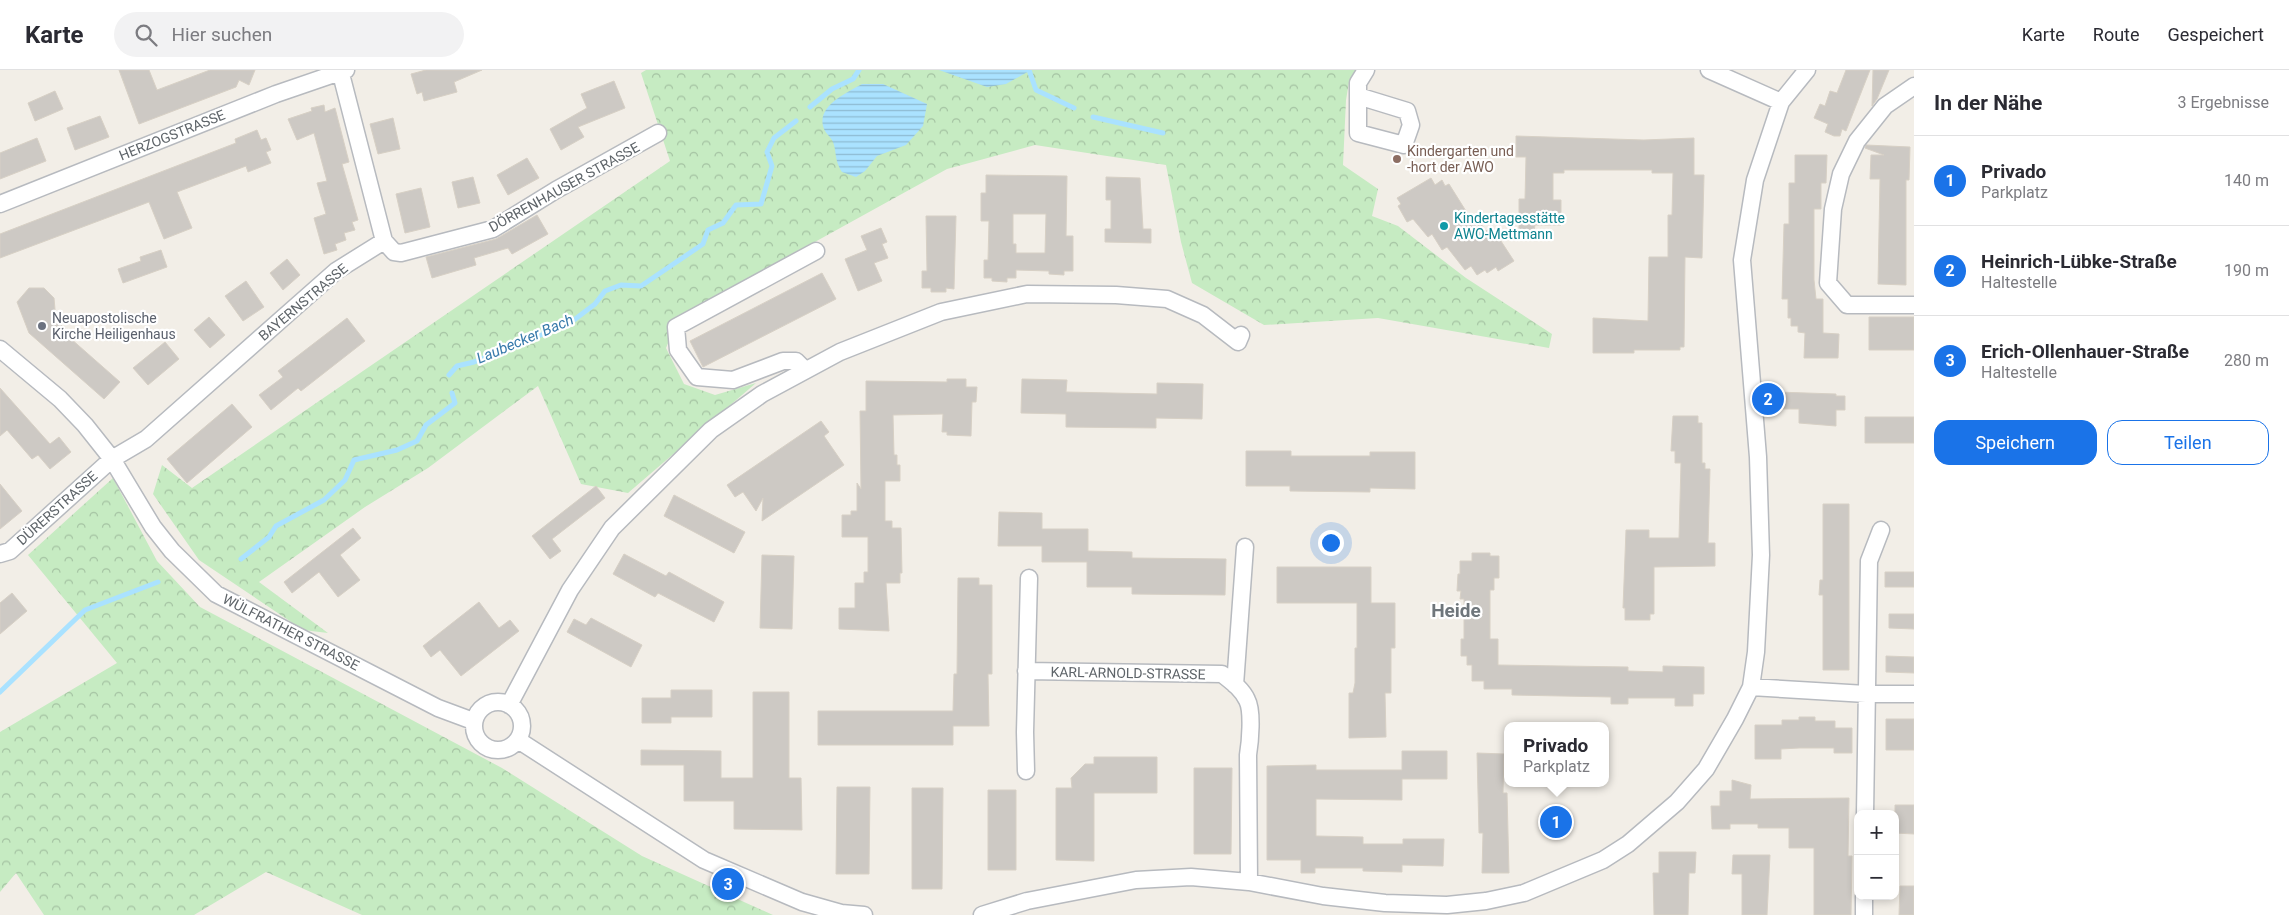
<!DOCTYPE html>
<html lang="de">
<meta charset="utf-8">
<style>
:root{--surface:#fff;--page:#f2f2f3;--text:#2b2b33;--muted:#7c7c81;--line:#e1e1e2;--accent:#1a73e8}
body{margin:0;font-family:Roboto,sans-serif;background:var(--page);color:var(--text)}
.controls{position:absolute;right:15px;bottom:15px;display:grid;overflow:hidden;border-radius:10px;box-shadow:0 2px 8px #0003}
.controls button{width:45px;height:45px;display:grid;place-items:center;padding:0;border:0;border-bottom:1px solid var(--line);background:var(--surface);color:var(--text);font:25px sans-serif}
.you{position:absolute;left:1330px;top:472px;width:18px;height:18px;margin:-12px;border:4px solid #fff;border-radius:50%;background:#1a73e8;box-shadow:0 0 0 8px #1a73e833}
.badge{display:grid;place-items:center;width:32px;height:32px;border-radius:50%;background:var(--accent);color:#fff;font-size:16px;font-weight:700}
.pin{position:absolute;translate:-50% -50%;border:2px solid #fff;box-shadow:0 1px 5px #0006}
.popup{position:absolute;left:1504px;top:652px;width:105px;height:65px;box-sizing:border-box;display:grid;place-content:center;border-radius:10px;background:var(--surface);filter:drop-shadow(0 1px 4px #0005);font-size:16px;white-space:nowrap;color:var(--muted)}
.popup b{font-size:19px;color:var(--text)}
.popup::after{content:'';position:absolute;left:50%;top:100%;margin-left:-10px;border:10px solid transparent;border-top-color:var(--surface)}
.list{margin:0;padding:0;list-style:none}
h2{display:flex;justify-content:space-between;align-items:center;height:65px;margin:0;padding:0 20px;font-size:21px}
h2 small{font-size:16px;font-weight:400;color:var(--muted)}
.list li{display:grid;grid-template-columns:32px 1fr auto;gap:15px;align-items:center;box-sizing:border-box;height:90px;padding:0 20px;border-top:1px solid var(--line)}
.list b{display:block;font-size:19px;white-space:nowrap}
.list p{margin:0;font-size:16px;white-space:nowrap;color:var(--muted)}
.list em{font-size:16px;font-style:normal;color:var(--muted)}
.actions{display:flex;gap:10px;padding:15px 20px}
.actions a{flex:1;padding:11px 0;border:1px solid var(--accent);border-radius:15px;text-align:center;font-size:18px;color:var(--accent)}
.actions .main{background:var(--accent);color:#fff}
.icon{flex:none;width:28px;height:28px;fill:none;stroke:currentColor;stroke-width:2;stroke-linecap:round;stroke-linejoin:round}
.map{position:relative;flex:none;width:1914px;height:845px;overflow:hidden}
header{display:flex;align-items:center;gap:30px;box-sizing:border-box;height:70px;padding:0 25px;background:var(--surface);border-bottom:1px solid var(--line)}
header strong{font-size:24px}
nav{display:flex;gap:28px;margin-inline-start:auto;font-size:18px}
.search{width:350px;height:45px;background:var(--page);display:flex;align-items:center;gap:12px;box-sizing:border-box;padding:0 18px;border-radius:28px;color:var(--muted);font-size:19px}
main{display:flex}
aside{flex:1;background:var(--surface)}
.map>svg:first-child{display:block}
.forest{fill:url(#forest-crowns)}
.water{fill:url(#water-rules)}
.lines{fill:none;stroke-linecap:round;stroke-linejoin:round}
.stream{stroke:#aae2ff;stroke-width:5}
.building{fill:#cdc9c4;stroke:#d7d0c5;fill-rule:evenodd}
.street-casing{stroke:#b7babf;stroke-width:19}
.street{stroke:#fff;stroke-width:16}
.education-dot{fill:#8d6e63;stroke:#fff;stroke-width:2}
.culture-dot{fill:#0f9aa8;stroke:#fff;stroke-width:2}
.worship-dot{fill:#6b7280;stroke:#fff;stroke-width:2}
.labels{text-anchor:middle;stroke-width:4.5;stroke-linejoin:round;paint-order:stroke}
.street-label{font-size:14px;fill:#5e6469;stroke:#fff}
.education-label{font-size:14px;fill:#785e54;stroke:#fff;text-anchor:start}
.culture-label{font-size:14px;fill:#0d838f;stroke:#fff;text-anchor:start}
.worship-label{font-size:14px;fill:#5b616d;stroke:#fff;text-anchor:start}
.water-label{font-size:15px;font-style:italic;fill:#3679aa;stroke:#fff}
.district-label{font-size:19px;font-weight:bold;fill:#6f767b;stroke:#fff}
</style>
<header>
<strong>Karte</strong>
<div class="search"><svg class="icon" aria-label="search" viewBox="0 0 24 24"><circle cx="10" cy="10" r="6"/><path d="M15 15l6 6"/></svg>Hier suchen</div>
<nav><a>Karte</a><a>Route</a><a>Gespeichert</a></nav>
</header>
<main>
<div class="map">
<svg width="1914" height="845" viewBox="0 0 1914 845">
<defs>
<pattern id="forest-crowns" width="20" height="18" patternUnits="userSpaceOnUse" patternTransform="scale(1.25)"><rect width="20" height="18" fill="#c6ebc2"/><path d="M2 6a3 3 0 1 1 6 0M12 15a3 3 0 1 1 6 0" fill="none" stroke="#a4c2a2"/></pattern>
<pattern id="water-rules" width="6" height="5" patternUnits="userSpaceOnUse" patternTransform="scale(1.25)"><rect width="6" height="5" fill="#aae2ff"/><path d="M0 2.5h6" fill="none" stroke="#8ebbd2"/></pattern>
</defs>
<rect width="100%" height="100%" fill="#f2eee7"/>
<path class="forest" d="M646,0H1359L1349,12L1346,30L1343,95L1378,119L1372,146L1398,156L1466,208L1552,264L1549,278L1378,248L1264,255L1192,213L1181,172L1166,95L1035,75L947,99L679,247L666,278L684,314L715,325L756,313L628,423L581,414L538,316L428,398L365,437L259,512L328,563L303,560L199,490L153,424L162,395L192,418L670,91L641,3Z
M113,408L157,491L200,537L502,698L642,786L773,845H362L266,802L194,845H44L16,803L0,822V662L117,593L28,485Z"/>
<path class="water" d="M939,0H1031L1006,14L987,17Z
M862,14H883L927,34L923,56L906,75L877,86L865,101L856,107L842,102C834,89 837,83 833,72C831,67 826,64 824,59C815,36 847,23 862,14Z"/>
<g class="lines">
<path class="stream" d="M1029,0L1036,20L1074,38
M810,37L832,19L853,9L859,0
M1093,47L1163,63
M449,305L457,296L474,292L570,253L595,234L605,221L621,215L641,216L703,174L708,160L723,153L736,135L761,134L772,96L767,82L774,68L796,51
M241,489L269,467L276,456L324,430L345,410L354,390L397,380L417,371L426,355L455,333L452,323
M0,622L85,540L158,512"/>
</g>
<path class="building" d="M119,0H149L157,20L210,0H255L249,15L239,10L236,17L139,54Z
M426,0H482L454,12L457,22L424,31L422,22L417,24L411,4Z
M1846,0H1870L1846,61L1842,59L1840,66H1834L1825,62L1828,54L1814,48L1820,34L1825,36L1830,21L1837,23Z
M1873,0H1889L1877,29L1872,36Z
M614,11L625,38L578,57L584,67L561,80L550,59L587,38L581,24Z
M55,21L63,39L35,51L28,33Z
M324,35L325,42L335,38L349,92L342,94L358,150L352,152L355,160L344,163L346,170L335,174L337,180L324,184L314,148L326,144L317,113L327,111L314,63L297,70L288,49L312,41L311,38Z
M100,46L109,67L75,80L67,58Z
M393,48L400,79L378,84L370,54Z
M257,60L261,70L266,68L271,80L266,82L271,93L248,102L246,96L177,122L192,158L164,169L149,132L0,188V164L236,73L235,69Z
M1516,66L1644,70L1694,68V105H1704L1702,188L1685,187L1684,277H1680V280H1634V283H1593V248L1648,251L1649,187H1668V145H1672L1673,103H1652V100H1564V103H1553V130H1561V155H1535L1534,161H1519V129H1525L1526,87H1516Z
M37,68L46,91L0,109V83Z
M1866,75L1910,77L1909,110H1906V215L1878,214L1880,109H1870L1871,85H1884L1865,78Z
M1795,85H1827L1826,113H1821V139H1814V210L1816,229H1823V263L1839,264L1838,288H1804L1805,263L1798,262V256H1791V248H1788V229H1782L1784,154H1789V113H1795Z
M527,88L539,108L508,125L497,105Z
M986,105L1067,106L1066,166H1073V201H1064V205L1049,204V201L1016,200V208H1007V212L992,211V208H984V190H988L989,151H981V123H986ZM1013,144H1046L1045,183H1016V174H1013Z
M473,107L480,133L458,138L452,112Z
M1106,107L1140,108L1143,159H1151V173L1105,172V159H1111V130H1106Z
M1431,108L1435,115L1442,110L1445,116L1449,114L1476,157L1481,154L1486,161L1489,159L1496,170L1499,168L1514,191L1498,201L1496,197L1487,203L1485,200L1477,205L1471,196L1465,200L1447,177L1442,180L1432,164L1428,167L1413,149L1407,152L1398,136L1401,134L1397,128Z
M421,118L430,157L405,163L396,124Z
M537,145L548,164L512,184L508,178L474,188L476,195L432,208L426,187L496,169Z
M926,146H956L954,219L946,218V222H931V218H922V201H927Z
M881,158L887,172L882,174L888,188L874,193L882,211L858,221L845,189L867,180L861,166Z
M161,180L167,197L123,213L118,199L141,191L140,187Z
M287,189L300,205L283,220L270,203Z
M822,203L836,229L703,297L690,271Z
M246,211L264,237L243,251L225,226Z
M29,218H44L54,228L56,251L73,265L70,268L120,312L104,329L29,263L17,232Z
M209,247L225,265L210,278L194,260Z
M1869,247H1914V280H1869Z
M347,248L365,271L301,321L298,318L271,340L259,325L283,307L278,301Z
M165,272L179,289L148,315L133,298Z
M947,309H966V317H977L976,332H972L971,366L947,365V362H942L943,344L893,345L894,385H897V395H900V411H885V451H892V458H901L902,503H900V513H886L889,561L839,559V538H855V513H864V502H868V467H842V445H851V441H857V413L861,419L860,341H866V311L947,312Z
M1022,309L1067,310L1066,322L1157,324V313L1203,314L1202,349L1156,348V358L1066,357V344L1021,343Z
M0,318L50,374L59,367L71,382L50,399L38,385L32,389L7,360L0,366Z
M1777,322L1836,324V326H1845V340H1836V356L1799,353V339H1777Z
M232,334L252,357L187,413L167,389Z
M1673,346H1698V353H1702V393H1705V399H1710L1708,473H1715V496L1654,497V544H1650V550H1625V538H1623L1626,460H1649V468H1679L1681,393H1675V381H1671Z
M1865,347H1914V373H1865Z
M821,351L829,362L824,366L844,395L762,451L763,428L756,441L743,422L735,427L727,415Z
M1246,381H1291V386H1370V382H1415V419L1370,418V422L1290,421V416H1246Z
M0,414L22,441L0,459Z
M596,416L605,428L552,469L561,481L550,489L532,466Z
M674,425L745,462L734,483L664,446Z
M1823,434H1849V600H1823V525H1819L1820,510H1823Z
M999,442L1042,443V459H1088V481L1132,482V488L1226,489L1225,525L1132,524V517H1087V492H1042V476H998Z
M353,458L361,468L340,485L360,510L338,527L319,502L292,523L284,512Z
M1472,483H1490V486H1499V508H1494V520H1490V569H1498V595L1628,597V601L1663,602V596L1704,597V624H1693V636H1675V628H1628V634H1611V627L1512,625V619H1484V611H1472V595H1467V586H1461V569H1464V529H1460L1461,521H1457L1458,504H1460V491H1472Z
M624,484L666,506L669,502L724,532L714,552L658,523L655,527L613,504Z
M762,485L794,486L792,559L760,558Z
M1277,497H1371V533H1395V578H1391V623H1385L1386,667L1349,668V623H1353L1355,613V578H1357V533H1277Z
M1885,502H1914V517H1885Z
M958,508H979V515H992V604H988L989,656H953V675H818V641H953L954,604H957Z
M12,523L27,541L0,564V533Z
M479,532L499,558L510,550L519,561L461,606L440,580L431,587L423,576Z
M1889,544H1914V559L1889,558Z
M591,548L642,575L631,597L567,562L574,549L586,555Z
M1886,586L1914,587V603L1886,602Z
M671,620H712V647H671V653H642V628H671Z
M753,622H789V708H801L802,760L734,759V731H684V695H641V680L721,681V708H753Z
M1799,647H1815V651H1835V658H1852V683H1834V678H1799L1781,679V689H1755V655H1782V650H1799Z
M1886,649H1914V680H1886Z
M1402,681H1447V709H1402V730L1316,729V766L1363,767V774H1403V769H1444L1443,796L1402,795V802L1363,801V798H1315V803H1301V790H1267V696L1316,695V700H1402Z
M1477,683L1504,684L1503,723H1507L1509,803H1482L1483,763H1479Z
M1094,687H1157V723H1094V791L1056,790V718H1072L1071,708L1085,694H1094Z
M1194,698H1232L1231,784H1194Z
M1732,710L1751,715L1750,729L1849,728L1848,786H1852L1851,845H1814V778H1789V758H1758V754H1730V759H1712L1711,736H1720V721H1732Z
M837,717H870L869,804H836Z
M912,718H943L942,819H912Z
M988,720H1016V800H988Z
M1895,735H1914V764L1895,763Z
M1659,782H1696L1695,803H1689L1688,845H1654L1653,803H1659Z
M1733,785H1770L1767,845H1742V804H1732Z
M1900,816H1914V845H1899Z"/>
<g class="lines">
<g class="street-casing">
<path id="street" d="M1709,0L1781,32
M1914,16L1885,36L1857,71L1841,104L1833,139L1828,213L1847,235H1914
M1358,26L1407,41L1411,55L1404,75L1358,63V13L1366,0
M0,134L276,24L346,0
M384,171L394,182L401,183L493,159L556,120L658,63
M0,279L60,329L85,355L112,389L153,457L172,481L216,524L438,638L473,651
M805,300L796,291H783L733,310L697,307L678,280L676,257L816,181
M0,484L10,481L112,389L146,369L336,201L384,171L340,0
M1026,601L1222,604C1232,612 1242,619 1247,630C1253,641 1250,673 1248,685L1249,812
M1235,615L1245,477
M1751,617L1866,624H1914
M474 656a24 24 0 1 1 48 0a24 24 0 1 1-48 0Z
M509,635L570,520L612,458L711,360L762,324L840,282L941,242L1027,224L1116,225L1167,229L1203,245L1238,272L1241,265
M518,670L704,790L802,832L841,843L864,845
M1026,701L1025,662L1029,508
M1865,744L1869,491L1881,460
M982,845L1027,831L1136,810L1191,807L1249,812L1323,826L1385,833L1447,835L1486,831L1524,823L1603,790L1628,774L1677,732L1706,699L1735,649L1751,617L1756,582L1761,485L1758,387L1742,190L1755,110L1781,32L1807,0
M1864,845V826"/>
</g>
<use href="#street" class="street"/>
</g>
<circle class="education-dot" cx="1397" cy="89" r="5"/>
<circle class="culture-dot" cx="1444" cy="156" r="5"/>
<circle class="worship-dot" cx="42" cy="256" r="5"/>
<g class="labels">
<g class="street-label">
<text transform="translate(172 65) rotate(-22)" y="5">HERZOGSTRASSE</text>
<text transform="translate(564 117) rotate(-29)" y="5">DÖRRENHAUSER STRASSE</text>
<text transform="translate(303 232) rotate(-40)" y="5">BAYERNSTRASSE</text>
<text transform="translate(57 438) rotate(-42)" y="5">DÜRERSTRASSE</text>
<text transform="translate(291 562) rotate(27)" y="5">WÜLFRATHER STRASSE</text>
<text transform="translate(1128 603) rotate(1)" y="5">KARL-ARNOLD-STRASSE</text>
</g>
<g class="education-label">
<text x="1407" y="86">Kindergarten und<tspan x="1407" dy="16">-hort der AWO</tspan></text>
</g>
<g class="culture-label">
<text x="1454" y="153">Kindertagesstätte<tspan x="1454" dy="16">AWO-Mettmann</tspan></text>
</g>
<g class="worship-label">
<text x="52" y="253">Neuapostolische<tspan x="52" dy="16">Kirche Heiligenhaus</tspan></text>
</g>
<g class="water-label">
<text transform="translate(525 269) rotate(-23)" y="5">Laubecker Bach</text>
</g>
<g class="district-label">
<text x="1456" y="547">Heide</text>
</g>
</g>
</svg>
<div class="controls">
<button>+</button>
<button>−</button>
</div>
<div class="you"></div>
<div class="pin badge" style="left:1556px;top:752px">1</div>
<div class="popup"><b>Privado</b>Parkplatz</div>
<div class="pin badge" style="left:1768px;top:329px">2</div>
<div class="pin badge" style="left:728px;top:814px">3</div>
</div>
<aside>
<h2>In der Nähe<small>3 Ergebnisse</small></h2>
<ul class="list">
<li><span class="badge">1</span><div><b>Privado</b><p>Parkplatz</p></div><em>140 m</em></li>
<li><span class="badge">2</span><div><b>Heinrich-Lübke-Straße</b><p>Haltestelle</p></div><em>190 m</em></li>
<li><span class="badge">3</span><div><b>Erich-Ollenhauer-Straße</b><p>Haltestelle</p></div><em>280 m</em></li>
</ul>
<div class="actions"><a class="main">Speichern</a><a>Teilen</a></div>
</aside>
</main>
